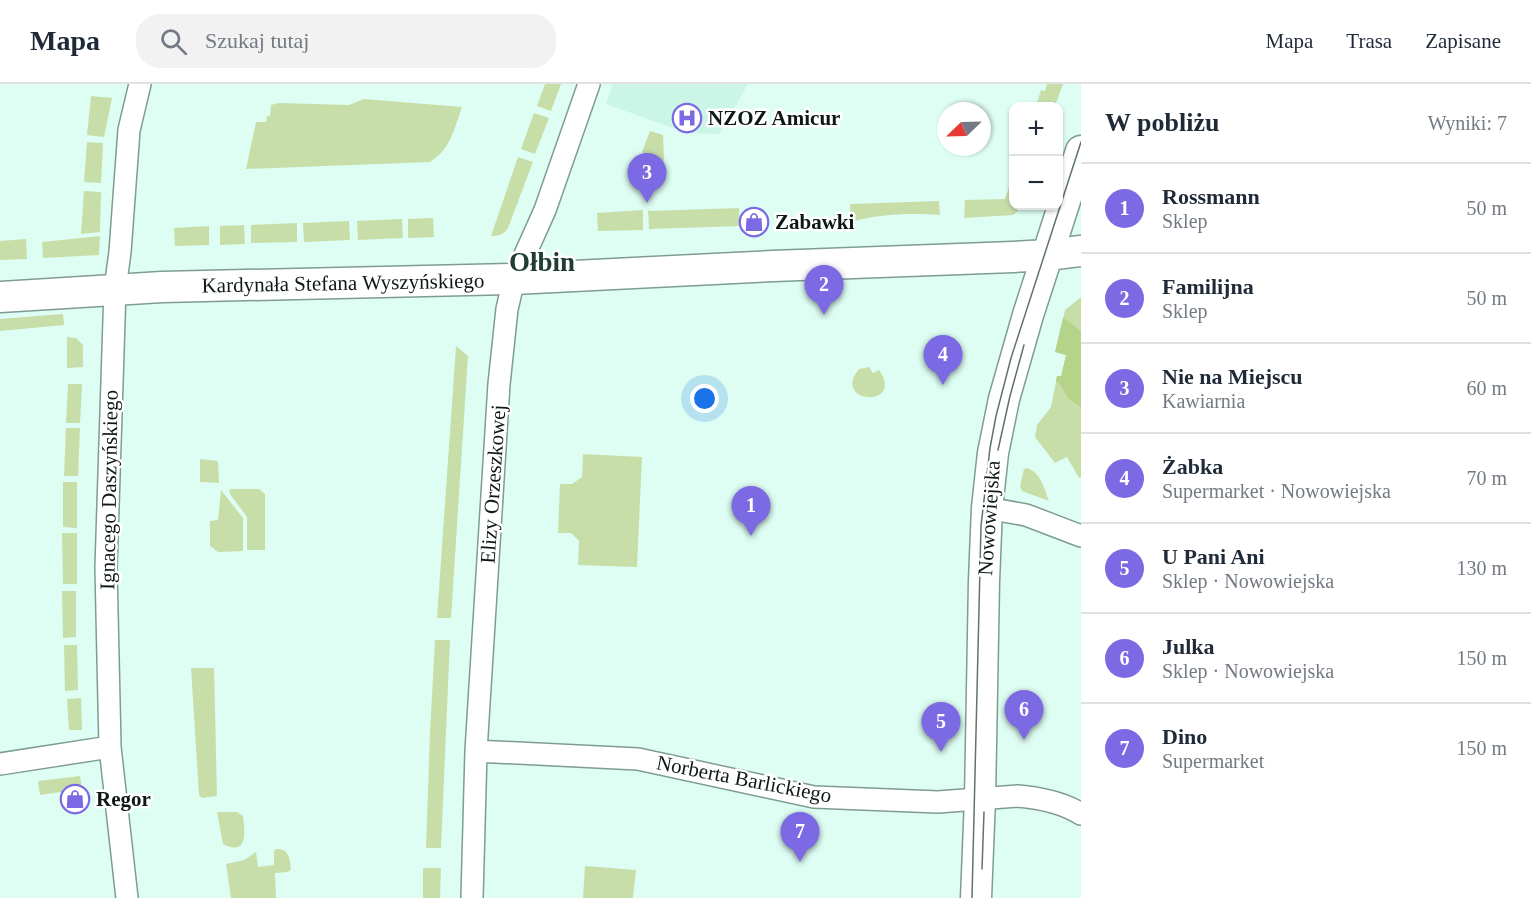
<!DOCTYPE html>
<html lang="pl">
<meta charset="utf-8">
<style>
:root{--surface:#fff;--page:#f2f2f3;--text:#1f2937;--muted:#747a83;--line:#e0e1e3;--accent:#7c69e4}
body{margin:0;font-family:Georgia,serif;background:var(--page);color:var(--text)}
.controls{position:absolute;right:18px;top:18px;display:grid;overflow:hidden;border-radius:12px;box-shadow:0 2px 4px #0004}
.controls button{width:54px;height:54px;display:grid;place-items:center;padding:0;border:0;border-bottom:2px solid var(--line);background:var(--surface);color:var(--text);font:30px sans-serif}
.compass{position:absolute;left:937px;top:18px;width:54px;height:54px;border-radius:50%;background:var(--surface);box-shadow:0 2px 4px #0004;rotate:247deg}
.you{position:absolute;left:705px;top:315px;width:21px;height:21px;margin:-15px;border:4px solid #fff;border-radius:50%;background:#1a73e8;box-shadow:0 0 0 9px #1a73e833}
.badge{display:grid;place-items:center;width:39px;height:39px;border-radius:50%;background:var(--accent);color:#fff;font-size:20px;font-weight:700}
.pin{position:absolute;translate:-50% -50px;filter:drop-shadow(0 2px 3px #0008)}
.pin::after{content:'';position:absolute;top:32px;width:21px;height:18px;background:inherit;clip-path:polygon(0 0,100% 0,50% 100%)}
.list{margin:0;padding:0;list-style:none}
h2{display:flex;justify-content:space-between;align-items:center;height:78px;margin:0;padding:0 24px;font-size:26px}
h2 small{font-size:20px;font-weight:400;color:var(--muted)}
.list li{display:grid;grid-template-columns:39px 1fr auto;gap:18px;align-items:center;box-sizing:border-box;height:90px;padding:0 24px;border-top:2px solid var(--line)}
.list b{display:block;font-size:22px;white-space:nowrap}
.list p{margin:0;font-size:20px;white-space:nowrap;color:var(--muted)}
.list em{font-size:20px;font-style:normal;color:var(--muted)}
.icon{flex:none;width:33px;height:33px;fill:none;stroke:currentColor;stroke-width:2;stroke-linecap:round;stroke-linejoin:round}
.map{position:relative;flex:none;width:1081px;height:814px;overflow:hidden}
header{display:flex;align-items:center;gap:36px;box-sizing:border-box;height:84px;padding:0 30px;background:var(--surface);border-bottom:2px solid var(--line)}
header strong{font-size:28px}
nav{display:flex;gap:33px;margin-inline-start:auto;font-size:21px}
.search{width:420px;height:54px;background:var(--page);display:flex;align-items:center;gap:15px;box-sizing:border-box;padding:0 21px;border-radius:24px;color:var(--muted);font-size:22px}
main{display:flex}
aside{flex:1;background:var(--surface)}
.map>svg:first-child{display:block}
.built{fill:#cbf5e7}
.green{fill:#c7dea9}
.forest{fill:#b5d48a}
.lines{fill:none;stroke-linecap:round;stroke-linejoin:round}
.street-casing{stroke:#7e9c92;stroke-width:24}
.secondary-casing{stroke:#7e9c92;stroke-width:33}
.street{stroke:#fff;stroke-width:21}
.secondary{stroke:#fff;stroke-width:30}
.tram{stroke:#5f736c;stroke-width:1.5}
.labels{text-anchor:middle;stroke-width:5;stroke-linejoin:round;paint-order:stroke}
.poi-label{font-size:21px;font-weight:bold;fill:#0e1916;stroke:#fff;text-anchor:start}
.street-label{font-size:21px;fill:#0e1916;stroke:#fff}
.district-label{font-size:27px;font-weight:bold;fill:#213c34;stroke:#fff}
</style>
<header>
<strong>Mapa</strong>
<div class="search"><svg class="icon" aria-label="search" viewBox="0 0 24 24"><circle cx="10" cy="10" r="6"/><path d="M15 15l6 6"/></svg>Szukaj tutaj</div>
<nav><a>Mapa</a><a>Trasa</a><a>Zapisane</a></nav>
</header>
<main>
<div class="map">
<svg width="1081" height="814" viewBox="0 0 1081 814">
<rect width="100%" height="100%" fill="#defef3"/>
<path class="built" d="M613,0H748L719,50L687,49L606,20Z"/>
<path class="green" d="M545,0H561L551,27L537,22Z
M1047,0H1063L1055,22H1036L1041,6L1045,7Z
M91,12L112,14L104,53L87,51Z
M364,15L462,23C454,45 451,65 430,78L246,85L256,38H266L267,32H270L271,21L279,19L349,21Z
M534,29L549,34L535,70L521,65Z
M650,47L663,51L664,77H652L642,68Z
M87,58L103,59L101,99L84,98Z
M518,73L533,78L508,144C503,151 499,152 491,152Z
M1013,91L1014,122H1022L1017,128L1013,131L964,134L965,116L1005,115Z
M84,107L101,108L100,148L81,150Z
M939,117L940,131C906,129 882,130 850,138V120Z
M739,124L740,142L649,145L648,126L650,127Z
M643,126V146L598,147L597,129Z
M433,134L434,153L408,154V135Z
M402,135L403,154L358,156L357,137Z
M349,137L350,156L304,158L303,139Z
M297,139V158L251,159V141Z
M244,141L245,160L220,161V142Z
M209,142V161L175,162L174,144Z
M100,152L99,171L43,174L42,158Z
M26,155L27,175L0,176V157Z
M1081,213V393L1079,394L1067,373L1055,379L1035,353L1037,341L1051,323L1057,292H1062L1066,271L1055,268L1065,226Z
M63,230L64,241L0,247V235Z
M67,253L76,254L83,261V283L67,284Z
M456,262L468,272L451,534H437Z
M869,283L873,289L879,286C906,325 830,320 859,285Z
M68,300H82L80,339H66Z
M66,344H80L78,392H64Z
M583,370L642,373L637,483L578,481L579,457L571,449H558L560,400H572L582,393Z
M200,375L218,377L219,399L200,398Z
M1027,384C1041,389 1044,403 1049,417L1022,407L1020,402L1024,385Z
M63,398H77V444L63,443Z
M232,405H259L265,410V466H247V433L230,410L229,406Z
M221,406L243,434V467L218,468L210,462V437L218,436Z
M62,449H77V500H63Z
M62,507H76V553L63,554Z
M435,556H450L441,764H426L430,648Z
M64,561H77L78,606L65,607Z
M191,584H214L217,712L202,714L199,711Z
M81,614L82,646H69L67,615Z
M80,692L82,705L40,711L38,697Z
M217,728H237L243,732C245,748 248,773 223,760Z
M276,765C289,764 290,775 291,785L288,788L275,789L276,814H231L226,780L244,776L256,768L258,783L274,781V767Z
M585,782L636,786L633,814H583Z
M423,784H441L440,814H423Z"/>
<path class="forest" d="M1063,234L1075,242L1081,248V323L1068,314L1060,300L1056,297L1057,292H1061L1066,271L1055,268Z"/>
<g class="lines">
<g class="street-casing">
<path id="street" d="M987,424L1026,431L1081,452
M476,667L638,675L814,713L938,718L1018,712C1040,714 1062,718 1081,730
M0,680L110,663
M127,814L110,663L106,484L115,205L120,168L129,46L140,0
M472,814L476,667L499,300L507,225L514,195L545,126L589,0"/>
</g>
<g class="secondary-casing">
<path id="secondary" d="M0,213L162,203L514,195L773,182L1013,173L1047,171L1081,167
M976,814L980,715L984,497L987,424L993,369L1004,315L1028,231L1081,67"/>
</g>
<use href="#street" class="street"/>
<use href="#secondary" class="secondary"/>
<path class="tram" d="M998,366L1010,312L1024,261
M982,785L984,728
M972,814L981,442L990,364L996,332L1011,274L1081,58"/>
</g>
<defs>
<g id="hospital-ring" transform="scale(1.5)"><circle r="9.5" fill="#fff" stroke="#7c69e4" stroke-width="1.5"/><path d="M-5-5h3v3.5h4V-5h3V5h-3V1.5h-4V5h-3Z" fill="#7c69e4"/></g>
<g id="shop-ring" transform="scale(1.5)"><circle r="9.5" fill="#fff" stroke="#7c69e4" stroke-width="1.5"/><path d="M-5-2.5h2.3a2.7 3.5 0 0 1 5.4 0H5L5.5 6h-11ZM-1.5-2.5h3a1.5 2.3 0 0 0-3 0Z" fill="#7c69e4"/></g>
</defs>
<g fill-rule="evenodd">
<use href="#hospital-ring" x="687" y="34"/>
<use href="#shop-ring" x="754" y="138"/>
<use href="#shop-ring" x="75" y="715"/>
</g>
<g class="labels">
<g class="poi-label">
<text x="708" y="41">NZOZ Amicur</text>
<text x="775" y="145">Zabawki</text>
<text x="96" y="722">Regor</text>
</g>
<g class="street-label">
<text transform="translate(343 199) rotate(-1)" y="7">Kardynała Stefana Wyszyńskiego</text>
<text transform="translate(493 400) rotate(-86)" y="7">Elizy Orzeszkowej</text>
<text transform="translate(109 406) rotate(-89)" y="7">Ignacego Daszyńskiego</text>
<text transform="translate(989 434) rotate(-86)" y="7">Nowowiejska</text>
<text transform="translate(744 695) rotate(11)" y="7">Norberta Barlickiego</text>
</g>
<g class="district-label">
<text x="542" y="187">Ołbin</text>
</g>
</g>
</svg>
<div class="controls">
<button>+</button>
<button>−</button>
</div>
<svg class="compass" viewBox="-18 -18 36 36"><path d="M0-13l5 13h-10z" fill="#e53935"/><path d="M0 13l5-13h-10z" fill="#747a83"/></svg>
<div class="you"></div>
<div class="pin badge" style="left:751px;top:452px">1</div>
<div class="pin badge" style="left:824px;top:231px">2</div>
<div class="pin badge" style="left:647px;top:119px">3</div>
<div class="pin badge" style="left:943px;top:301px">4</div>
<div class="pin badge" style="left:941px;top:668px">5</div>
<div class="pin badge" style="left:1024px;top:656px">6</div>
<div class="pin badge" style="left:800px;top:778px">7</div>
</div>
<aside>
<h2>W pobliżu<small>Wyniki: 7</small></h2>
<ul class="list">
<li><span class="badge">1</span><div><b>Rossmann</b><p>Sklep</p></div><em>50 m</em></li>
<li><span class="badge">2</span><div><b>Familijna</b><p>Sklep</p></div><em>50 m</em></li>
<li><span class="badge">3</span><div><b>Nie na Miejscu</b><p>Kawiarnia</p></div><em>60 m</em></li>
<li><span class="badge">4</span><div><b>Żabka</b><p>Supermarket · Nowowiejska</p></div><em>70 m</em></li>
<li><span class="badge">5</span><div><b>U Pani Ani</b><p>Sklep · Nowowiejska</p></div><em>130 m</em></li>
<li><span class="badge">6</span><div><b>Julka</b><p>Sklep · Nowowiejska</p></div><em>150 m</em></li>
<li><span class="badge">7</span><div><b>Dino</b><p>Supermarket</p></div><em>150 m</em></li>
</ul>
</aside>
</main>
